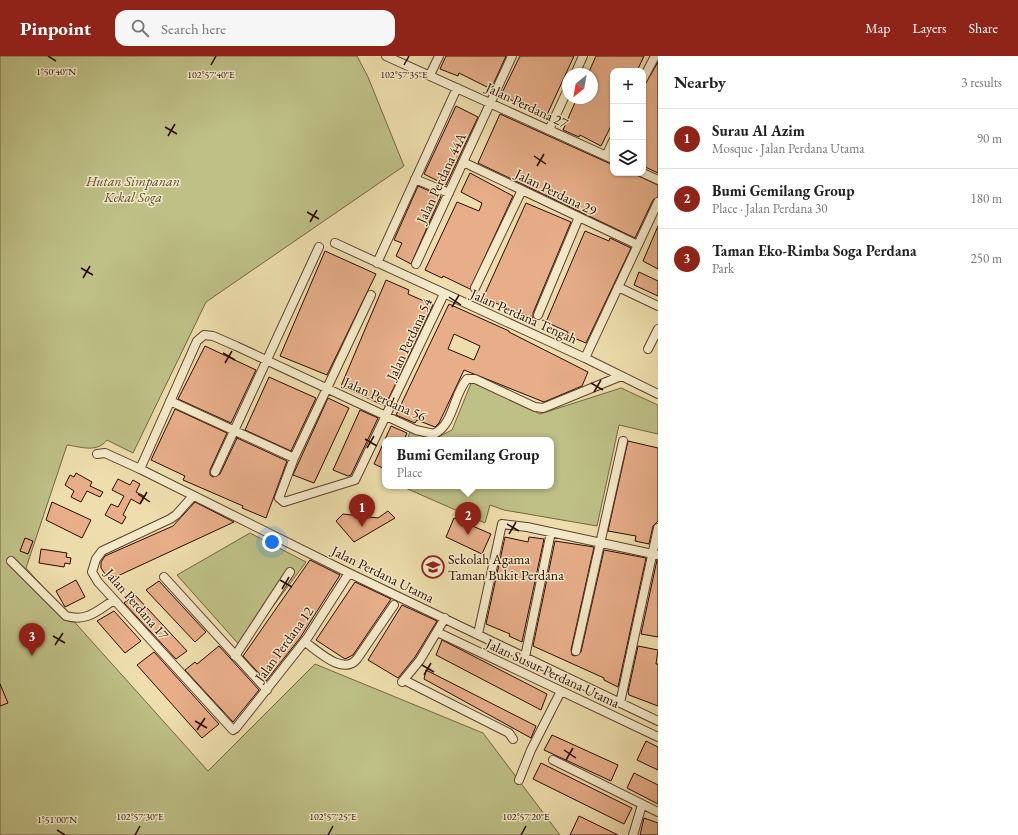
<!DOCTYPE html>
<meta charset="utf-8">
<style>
:root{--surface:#fff;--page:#f6f6f6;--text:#202124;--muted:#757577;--line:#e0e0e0;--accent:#8f2418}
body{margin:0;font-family:"EB Garamond",serif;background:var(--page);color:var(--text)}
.controls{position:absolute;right:12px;top:12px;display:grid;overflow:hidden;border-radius:8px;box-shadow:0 1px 3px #0004}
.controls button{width:36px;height:36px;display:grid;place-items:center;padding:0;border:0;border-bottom:1px solid var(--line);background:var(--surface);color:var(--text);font:20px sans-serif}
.compass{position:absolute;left:562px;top:12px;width:36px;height:36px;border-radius:50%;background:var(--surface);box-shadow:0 1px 3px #0004;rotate:211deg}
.you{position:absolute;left:272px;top:486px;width:14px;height:14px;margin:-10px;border:3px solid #fff;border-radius:50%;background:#1a73e8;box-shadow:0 0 0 6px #1a73e833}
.badge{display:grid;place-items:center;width:26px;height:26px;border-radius:50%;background:var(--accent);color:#fff;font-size:13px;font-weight:700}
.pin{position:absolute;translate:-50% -33px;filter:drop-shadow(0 1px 2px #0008)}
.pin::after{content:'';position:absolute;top:21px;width:14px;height:12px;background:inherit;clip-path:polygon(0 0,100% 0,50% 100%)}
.popup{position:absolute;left:382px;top:381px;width:172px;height:52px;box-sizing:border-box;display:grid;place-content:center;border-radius:8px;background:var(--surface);filter:drop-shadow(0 1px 3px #0005);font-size:13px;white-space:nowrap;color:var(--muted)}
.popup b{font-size:15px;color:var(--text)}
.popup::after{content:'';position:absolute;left:50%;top:100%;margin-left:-8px;border:8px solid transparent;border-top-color:var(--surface)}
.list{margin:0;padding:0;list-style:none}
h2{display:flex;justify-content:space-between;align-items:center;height:52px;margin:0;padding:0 16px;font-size:17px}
h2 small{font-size:13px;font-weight:400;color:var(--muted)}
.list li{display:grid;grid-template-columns:26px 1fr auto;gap:12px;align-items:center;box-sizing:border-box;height:60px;padding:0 16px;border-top:1px solid var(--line)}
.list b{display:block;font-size:15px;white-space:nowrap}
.list p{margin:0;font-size:13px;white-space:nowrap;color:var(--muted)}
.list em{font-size:13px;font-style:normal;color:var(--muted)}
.icon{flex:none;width:22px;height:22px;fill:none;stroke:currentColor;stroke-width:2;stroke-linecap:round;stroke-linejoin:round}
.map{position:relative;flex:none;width:658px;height:779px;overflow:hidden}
header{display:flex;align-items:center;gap:24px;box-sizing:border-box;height:56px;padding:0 20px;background:var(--accent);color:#fff}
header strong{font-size:19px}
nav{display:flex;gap:22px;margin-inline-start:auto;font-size:14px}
.search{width:280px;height:36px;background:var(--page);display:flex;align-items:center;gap:10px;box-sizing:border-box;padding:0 14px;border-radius:12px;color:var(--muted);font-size:15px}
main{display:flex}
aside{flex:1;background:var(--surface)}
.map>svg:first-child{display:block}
.green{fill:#bec086;stroke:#746543}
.building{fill:#e7ae89;stroke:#2b0a00;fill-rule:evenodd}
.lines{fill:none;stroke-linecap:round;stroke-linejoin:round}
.street-casing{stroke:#5c3f2b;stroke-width:10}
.street{stroke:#f4eaca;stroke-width:8}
.ticks{fill:none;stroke:#2b0a00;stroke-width:1.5}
.labels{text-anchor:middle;stroke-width:3;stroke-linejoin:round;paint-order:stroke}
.street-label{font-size:14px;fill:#2b0a00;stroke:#f4eaca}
.park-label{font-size:14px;font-style:italic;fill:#5e4a2f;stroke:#f4eaca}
.poi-label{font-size:14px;fill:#2b0a00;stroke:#f4eaca;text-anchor:start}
.ticks-label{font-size:10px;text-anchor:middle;fill:#2b0a00;stroke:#f4eaca;stroke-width:3;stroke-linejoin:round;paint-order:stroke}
</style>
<header>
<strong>Pinpoint</strong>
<div class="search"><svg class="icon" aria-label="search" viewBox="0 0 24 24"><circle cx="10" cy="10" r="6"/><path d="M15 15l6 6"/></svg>Search here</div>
<nav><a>Map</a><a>Layers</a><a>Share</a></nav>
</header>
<main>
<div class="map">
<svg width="658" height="779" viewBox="0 0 658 779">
<rect width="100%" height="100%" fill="#eedead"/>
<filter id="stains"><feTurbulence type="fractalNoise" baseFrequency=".005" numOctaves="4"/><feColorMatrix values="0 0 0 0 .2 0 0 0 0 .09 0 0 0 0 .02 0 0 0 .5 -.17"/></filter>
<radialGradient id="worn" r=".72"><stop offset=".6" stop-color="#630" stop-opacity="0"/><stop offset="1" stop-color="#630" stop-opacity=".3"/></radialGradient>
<path class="green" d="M0,0H357L368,21L404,110L206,246L133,397L107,384C97,397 82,391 67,389L26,512L208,715L315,608L483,677L560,779H0Z
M472,325L540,358L621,332L658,349V378L619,369L597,470L504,454L490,449L485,467L401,430H551V384H407L410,376L434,383L452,374Z
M250,477L306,506L242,592L177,519Z"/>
<path class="building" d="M446,0H506L491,33L459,17L458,20L440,13Z
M520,0H574L546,61L501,39Z
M596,0H644L637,15H613V66L601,90L580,79L579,81L563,74L577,42H592V18H588Z
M658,6V117L643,110V32Z
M456,50L478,61L446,129L424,118Z
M500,58L613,109V117H632L658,129V141L653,144L635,182L478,107Z
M470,117L513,140L470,233L443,220L442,222L425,214L457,146L479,155L482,147L461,136Z
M418,130L441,140L411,208L396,200L402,187L394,184Z
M526,147L571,166L533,257V262L483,242Z
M658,170V213L643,205Z
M585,175L609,185L610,182L631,192L586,287L567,279L568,276L546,266Z
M325,195L376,218L327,319L280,300Z
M639,216L658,225V240L634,229Z
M386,224L409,234L408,238L433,249L385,350L341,330Z
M449,248L509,275V276L588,316L582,330L544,346L464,314L439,367L435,371L417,364L415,367L396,359ZM454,278L480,290L474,304L448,293Z
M205,290L256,314L231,367L178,343Z
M269,321L316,342L291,395L245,374Z
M328,342L349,352L314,427L293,419Z
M175,353L227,377L210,414V419L213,421L220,418L237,382L287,405L266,462L242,452L243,450L183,424L185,420L151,404Z
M360,354L378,362L351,419L348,420L333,414Z
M391,370L407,377L404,384H385V413L374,408Z
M628,385L658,392V465L653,470L649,488L635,485L636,480L608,475Z
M76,417L92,426L90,430L103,436L100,441L87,435L81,446L71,441L74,435L65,429L70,419L74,421Z
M118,423L130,429L133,424L140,428L136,436L144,440L140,448L131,443L123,459L126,461L122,468L105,459L111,448L118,451L124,440L112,434Z
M52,446L91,464L82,482L46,464Z
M195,446L234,466L109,524L101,512V506L105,500L173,470Z
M388,455L395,462L354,486L336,465L343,458L378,462Z
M454,462L491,478L482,498L446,481Z
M505,481L528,486L529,481L544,483L522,586L509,580L510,578L486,568Z
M25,482L33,485L28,498L20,495Z
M555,485L594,491L571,594L572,599L575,600L581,596L604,494L646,502L618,631L604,624V622L533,590Z
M41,493L67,497L66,501L71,502L70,508L65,507L64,511L39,507Z
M310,504L340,519L300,582L266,625L243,600Z
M657,504H658V581L641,578Z
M76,524L85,541L65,551L56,535Z
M159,525L206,576L195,586L146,534Z
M355,526L391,543L353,599L345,603L316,584Z
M135,539L187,595L176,603L124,547Z
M402,549L437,565L415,601L398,622L368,604Z
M114,555L141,585L125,597L97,565Z
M442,584L547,638L541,654L436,599Z
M219,590L259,634L233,666L185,614L195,606L197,608Z
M638,590L658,594L656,608H658V650L629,639L628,636Z
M154,596L219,668L202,682L137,609Z
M426,614L536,670L531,682L424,623Z
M0,628L8,647L0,650Z
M552,679L618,709L611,725L544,694Z
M646,685L658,691V714L637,704Z
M541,707L632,752L624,768L533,723Z
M634,717L658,729V748L627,732Z
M579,760L618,779H570Z
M644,762L658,767V779H640Z"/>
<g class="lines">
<g class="street-casing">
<path id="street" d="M386,0L613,103
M575,18L583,0
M430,19L439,0
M643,23L655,0
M549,74L568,33
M606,100L613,85
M463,106L638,189
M643,117L658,124
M415,123L449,137
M335,187L585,302L658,338
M377,207L457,32
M416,208L512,0
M618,231L658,250
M475,232L522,134
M371,239L294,402L279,442L284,446L355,424L444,238
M538,259L579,161
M648,293L658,273
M585,302L658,146
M170,345L294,402
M97,398L105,397L140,413L349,517L658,665
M140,413L197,285L204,279L213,280L236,290L416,374L434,378C454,368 453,339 467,323H475L535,351L543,352L621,320
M215,416L319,191
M193,440L176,459L170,463L102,495L96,503L92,516L98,526L233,674L236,672L308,581L349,517
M11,505L66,560C87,566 97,555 114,544
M164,521L267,634
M437,576L658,681
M478,578L502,468L527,471L658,499
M305,586C318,595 343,620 357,603L394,549
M576,595L623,385
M235,600L290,516
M525,601L551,476
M406,625L509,677L513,683
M402,626L420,604L445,562
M620,647L658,472
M553,704L658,756
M519,724L531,694L561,635
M633,779L642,749"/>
</g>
<use href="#street" class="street"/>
</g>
<path class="ticks" d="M48,0L56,5M211,9L216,0M404,9L409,0M165,71L177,78M168,80L175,68M534,100L546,108M537,110L544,98M307,156L319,163M310,166L317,154M81,212L93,219M83,222L90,210M449,241L461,249M452,251L459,239M223,297L235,304M225,307L232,295M591,327L603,334M594,336L601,324M365,383L377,390M367,392L374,380M138,438L150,446M140,448L147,436M507,468L519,475M509,478L516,466M280,524L292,531M282,533L289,521M53,580L65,587M55,589L63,577M422,609L434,616M424,619L431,607M195,665L207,672M197,674L205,662M564,694L576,702M566,704L573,692M57,774L65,779M135,779L140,770M328,779L333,770M521,779L526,770"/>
<defs>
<g id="school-ring" transform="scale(1.15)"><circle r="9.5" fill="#f4eaca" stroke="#8f2418" stroke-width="1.5"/><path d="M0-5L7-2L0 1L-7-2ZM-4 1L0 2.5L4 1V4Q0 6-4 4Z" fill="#8f2418"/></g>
</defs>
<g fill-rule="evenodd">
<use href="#school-ring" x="433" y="511"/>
</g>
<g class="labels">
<g class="street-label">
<text transform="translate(527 49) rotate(25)" y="5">Jalan Perdana 27</text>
<text transform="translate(441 122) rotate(-65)" y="5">Jalan Perdana 44A</text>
<text transform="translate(556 136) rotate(26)" y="5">Jalan Perdana 29</text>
<text transform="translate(524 260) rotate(24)" y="5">Jalan Perdana Tengah</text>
<text transform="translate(409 283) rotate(-65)" y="5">Jalan Perdana 54</text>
<text transform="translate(385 343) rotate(24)" y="5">Jalan Perdana 56</text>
<text transform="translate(383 518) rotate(26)" y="5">Jalan Perdana Utama</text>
<text transform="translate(137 548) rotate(49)" y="5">Jalan Perdana 17</text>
<text transform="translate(284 588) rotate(-54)" y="5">Jalan Perdana 12</text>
<text transform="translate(553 617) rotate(25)" y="5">Jalan Susur Perdana Utama</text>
</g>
<g class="park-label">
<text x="133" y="130">Hutan Simpanan<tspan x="133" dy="16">Kekal Soga</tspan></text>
</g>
<g class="poi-label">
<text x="448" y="508">Sekolah Agama<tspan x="448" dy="16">Taman Bukit Perdana</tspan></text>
</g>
</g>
<g class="ticks-label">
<text x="56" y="19">1°50'40"N</text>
<text x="211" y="22">102°57'40"E</text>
<text x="404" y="22">102°57'35"E</text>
<text x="140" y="764">102°57'30"E</text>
<text x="333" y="764">102°57'25"E</text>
<text x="526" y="764">102°57'20"E</text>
<text x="57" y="767">1°51'00"N</text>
</g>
<rect width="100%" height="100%" filter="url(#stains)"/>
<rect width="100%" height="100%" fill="url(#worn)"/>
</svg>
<div class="controls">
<button>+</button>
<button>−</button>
<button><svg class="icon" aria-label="layers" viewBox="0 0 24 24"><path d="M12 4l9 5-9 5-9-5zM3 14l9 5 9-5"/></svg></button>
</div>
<svg class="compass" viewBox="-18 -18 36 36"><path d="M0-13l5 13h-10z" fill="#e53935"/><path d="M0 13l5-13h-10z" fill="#757577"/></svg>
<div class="you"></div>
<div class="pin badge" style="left:362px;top:471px">1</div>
<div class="pin badge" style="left:468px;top:479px">2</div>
<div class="popup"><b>Bumi Gemilang Group</b>Place</div>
<div class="pin badge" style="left:32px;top:600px">3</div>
</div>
<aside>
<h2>Nearby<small>3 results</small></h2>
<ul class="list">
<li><span class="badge">1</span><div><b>Surau Al Azim</b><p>Mosque · Jalan Perdana Utama</p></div><em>90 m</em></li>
<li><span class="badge">2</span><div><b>Bumi Gemilang Group</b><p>Place · Jalan Perdana 30</p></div><em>180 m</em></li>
<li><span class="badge">3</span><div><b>Taman Eko-Rimba Soga Perdana</b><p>Park</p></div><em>250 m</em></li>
</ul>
</aside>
</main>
